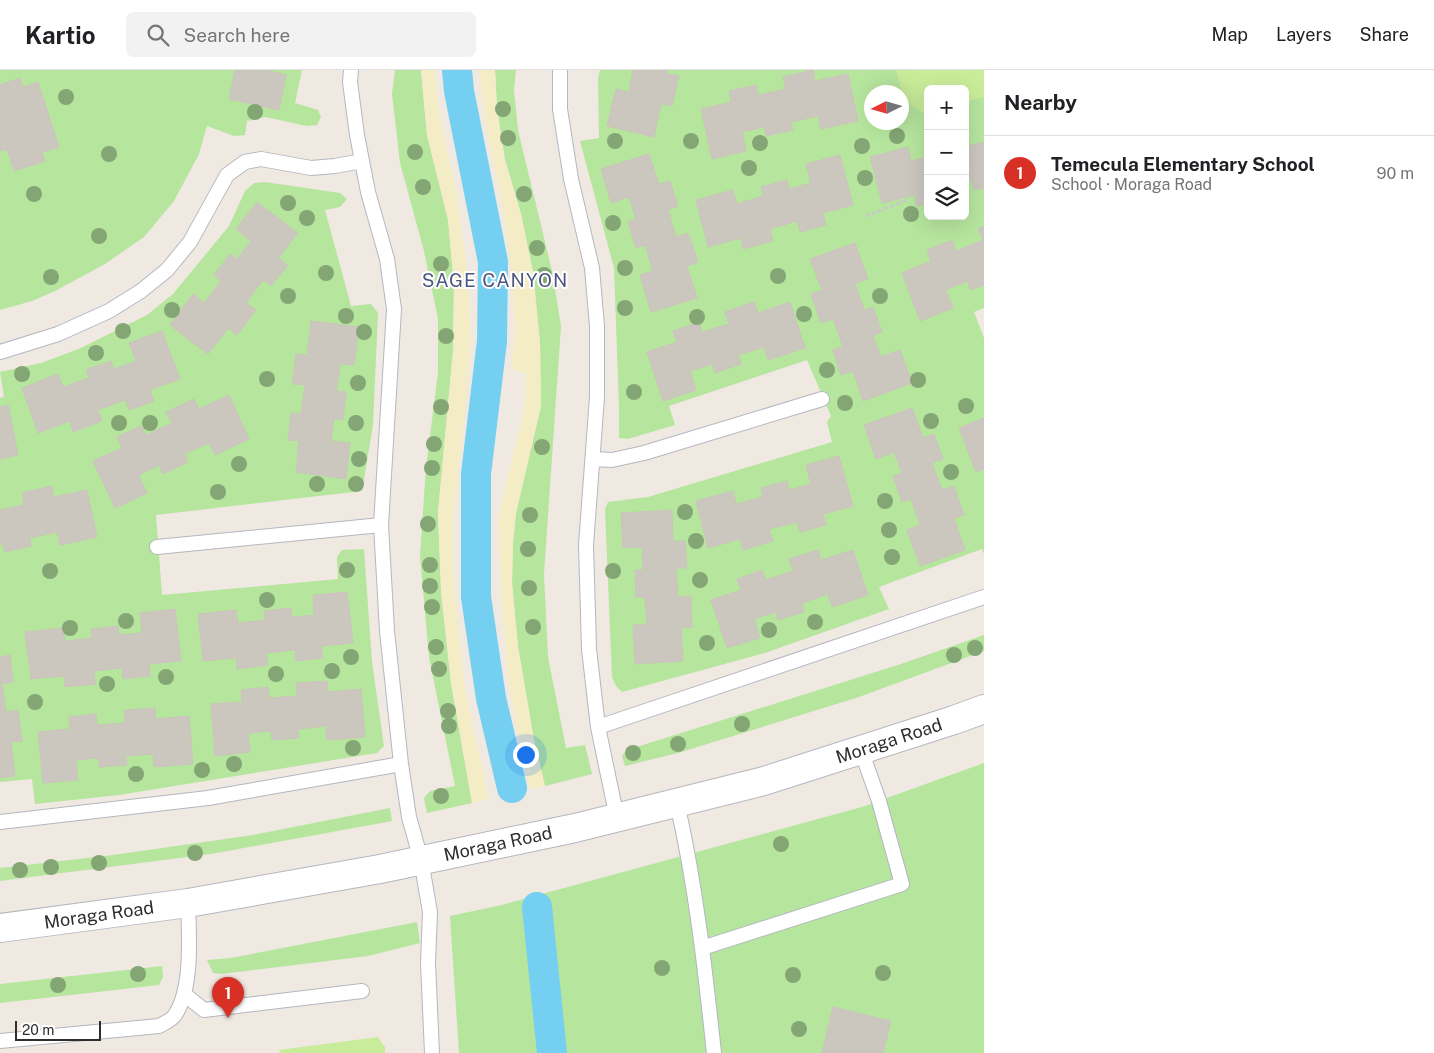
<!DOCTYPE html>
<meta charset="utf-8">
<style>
:root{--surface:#fff;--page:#f2f2f2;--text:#202124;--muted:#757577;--line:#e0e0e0;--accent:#d93025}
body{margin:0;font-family:"Public Sans",sans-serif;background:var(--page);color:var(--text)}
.controls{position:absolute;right:15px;top:15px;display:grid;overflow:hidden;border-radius:8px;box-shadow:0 5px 20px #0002}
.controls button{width:45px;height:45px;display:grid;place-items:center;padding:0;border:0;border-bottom:1px solid var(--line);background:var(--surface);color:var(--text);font:25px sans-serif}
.compass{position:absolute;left:864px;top:15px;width:45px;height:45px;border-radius:50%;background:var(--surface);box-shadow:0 5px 20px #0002;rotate:265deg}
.scale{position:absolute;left:15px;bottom:12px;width:86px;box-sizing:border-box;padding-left:5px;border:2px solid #2e2e2e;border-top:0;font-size:14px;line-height:18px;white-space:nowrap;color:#2e2e2e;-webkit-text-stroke:4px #fff;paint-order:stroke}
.you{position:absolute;left:525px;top:684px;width:18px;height:18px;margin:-12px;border:4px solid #fff;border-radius:50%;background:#1a73e8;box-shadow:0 0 0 8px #1a73e833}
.badge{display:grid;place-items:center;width:32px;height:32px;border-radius:50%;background:var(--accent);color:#fff;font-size:16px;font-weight:700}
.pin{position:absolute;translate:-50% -41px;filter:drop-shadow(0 1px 2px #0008)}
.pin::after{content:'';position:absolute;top:26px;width:18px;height:15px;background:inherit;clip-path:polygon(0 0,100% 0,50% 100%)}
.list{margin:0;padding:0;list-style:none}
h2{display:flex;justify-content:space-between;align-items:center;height:65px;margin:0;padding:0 20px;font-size:21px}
h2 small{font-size:16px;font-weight:400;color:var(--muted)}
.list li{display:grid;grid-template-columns:32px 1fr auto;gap:15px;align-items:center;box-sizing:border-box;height:75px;padding:0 20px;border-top:1px solid var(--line)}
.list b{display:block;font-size:19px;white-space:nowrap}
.list p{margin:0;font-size:16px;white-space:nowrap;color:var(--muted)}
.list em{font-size:16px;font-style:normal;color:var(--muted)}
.icon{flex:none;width:28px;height:28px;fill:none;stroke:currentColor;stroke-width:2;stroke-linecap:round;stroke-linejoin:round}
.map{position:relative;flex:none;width:984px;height:983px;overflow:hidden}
header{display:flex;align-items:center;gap:30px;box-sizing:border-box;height:70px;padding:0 25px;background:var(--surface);border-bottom:1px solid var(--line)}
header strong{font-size:24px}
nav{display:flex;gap:28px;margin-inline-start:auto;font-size:18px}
.search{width:350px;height:45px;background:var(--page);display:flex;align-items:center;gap:12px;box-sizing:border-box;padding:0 18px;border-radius:8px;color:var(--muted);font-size:19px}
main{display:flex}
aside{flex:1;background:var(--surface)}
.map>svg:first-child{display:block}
.green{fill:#b6e59e;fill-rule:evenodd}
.sand{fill:#f3ecc5}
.pitch{fill:#c9ec9a}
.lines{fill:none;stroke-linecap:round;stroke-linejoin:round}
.canal{stroke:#75cff0;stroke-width:30}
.building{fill:#cbc7bf;stroke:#cbc5ba}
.service-casing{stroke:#b4b7c1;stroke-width:16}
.tertiary-casing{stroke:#b4b7c1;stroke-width:30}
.path{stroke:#c9c9c9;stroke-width:3;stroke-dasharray:4 2.5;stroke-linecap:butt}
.service{stroke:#fff;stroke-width:14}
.tertiary{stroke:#fff;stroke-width:28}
.tree{fill:#84a574}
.labels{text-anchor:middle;stroke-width:4;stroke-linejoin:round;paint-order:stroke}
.street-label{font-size:18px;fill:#2e2e2e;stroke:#fff}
.neighbourhood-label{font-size:19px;letter-spacing:1px;fill:#4d5680;stroke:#fff}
</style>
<header>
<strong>Kartio</strong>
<div class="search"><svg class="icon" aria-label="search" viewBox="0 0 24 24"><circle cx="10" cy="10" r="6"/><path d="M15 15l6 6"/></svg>Search here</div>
<nav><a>Map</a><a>Layers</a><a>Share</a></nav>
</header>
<main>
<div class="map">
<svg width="984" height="983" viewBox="0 0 984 983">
<rect width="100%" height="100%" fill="#efe9e1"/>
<path class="green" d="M0,0H302L295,33L318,40L321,47L317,55L307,56L265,47L247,51L245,65L234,66L207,56L199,84L174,131L144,167L105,194L55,221L32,231L0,240Z
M395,0H421L427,65L448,150L454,214L453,281L438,443L441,521L451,613L472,733L427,743L424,728L430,721L455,716L429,587L420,486L426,397L438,303V249L424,181L400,93L392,24Z
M495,0H516L514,20L518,60L552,201L561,256L544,504L548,587L566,678L585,675L592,704L545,716L534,670L518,577L512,513L513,472L516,443L541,336L540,273L533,202L521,144L505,89L497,38Z
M600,0H984V238L974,242L984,268V484L982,479L879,517L889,539L765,583L622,622L616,616L612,607L605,439L608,432L648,427L832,372L827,352L831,346L807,290L669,336L675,355L628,369L619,368V337L614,198L580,71L599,68L598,8ZM928,19H965V146H928ZM872,22H902V52H872Z
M265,112L340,123L347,129L340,137L325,140L351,236L371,234L378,243L373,355L362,421L156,445L162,525L338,509L337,487L342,480L364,479L372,592L384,676L377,683L119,725L35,734L32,709L0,712V328L4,327L0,302L41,293L81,278L147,245L173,224L229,156L245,121L254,113Z
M984,565V581L859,627L678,683L625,696L622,686L627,680L901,594Z
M984,693V983H459L450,846L502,835L862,737Z
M390,738L392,751L211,784L0,811V798L113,785L253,765Z
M417,852L420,873L368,886L221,904L213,903L207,890L231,888Z
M162,896L163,907L159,915L0,933V914Z"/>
<path class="sand" d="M421,0H435L438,37L457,125L467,199L471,270L465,341L453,453L454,515L465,620L489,728L472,733L451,613L441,521L438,443L453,281L454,214L448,150L427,65Z
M479,0H495L497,38L504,89L521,144L533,202L540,273L541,336L516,443L513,472L512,513L518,577L534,670L545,716L530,719L522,685L508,609L501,527L498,448L524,339L526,303L511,300L515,261L511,199L503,136L486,56Z"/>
<path class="pitch" d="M896,0H984V27L965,32V19H928V41L921,42L904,30Z
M378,967L385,977V983H280L279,980Z"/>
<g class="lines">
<path class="canal" d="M457,0L459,21L493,192L492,271L476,404V527L491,628L512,718
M537,837L552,983"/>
</g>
<path class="building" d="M235,0H267L286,5L279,40L229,29Z
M633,0H667L666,4L679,6L672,36L661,34L654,67L607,56L616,19L629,22Z
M813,0L815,11L848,4L858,51L821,59L818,46L791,52L793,60L766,66L764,57L742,62L746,81L712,89L701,39L731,32L729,21L756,15L758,25L786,19L783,7Z
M20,8L23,17L38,12L59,77L42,82L45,91L14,101L7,79L0,81V15Z
M984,72V118L974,120L971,110L965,111V77Z
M908,77L911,91L928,87V133L917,136L915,125L882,133L870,87Z
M649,84L659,114L670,111L678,136L668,140L676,167L688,163L698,192L687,196L697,228L651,242L640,205L653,201L645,175L636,178L628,152L636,149L629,127L611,133L601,99Z
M840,85L853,135L823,143L826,155L800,162L797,151L770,159L773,171L743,179L741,168L708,177L696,130L733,120L737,134L763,126L761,117L787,110L789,119L811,113L806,94Z
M257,132L298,163L278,188L288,195L271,216L263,210L246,233L256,240L237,265L228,258L208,284L170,255L193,224L204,233L221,211L214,205L230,184L237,189L251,171L236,159Z
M984,156V215L971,220L967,211L946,220L953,238L920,251L902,203L931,191L927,180L952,170L956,181L983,170L978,159Z
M855,173L868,209L855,213L864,240L873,237L882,262L873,266L881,287L900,280L912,313L863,331L853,301L841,305L833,280L843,276L833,249L821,253L811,224L822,220L810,189Z
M754,232L758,243L790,232L805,278L768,290L764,277L738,285L741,294L715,303L712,294L690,301L696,320L663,331L647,282L677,272L673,261L699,252L702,262L729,254L725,242Z
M311,251L359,257L354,295L340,294L337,321L346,322L343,350L334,348L331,371L350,373L346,409L296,402L299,371L288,370L291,343L301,344L305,315L292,314L296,284L307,285Z
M162,261L180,309L150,320L154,331L129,340L125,330L98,340L102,351L73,362L70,351L38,363L22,318L58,304L63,317L89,308L86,300L111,291L114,299L136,291L129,273Z
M229,325L249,369L215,385L209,373L184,384L188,392L163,404L159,395L139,405L147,423L115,438L93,391L122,378L117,367L141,356L146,365L172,353L166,342L194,329L199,339Z
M8,335L18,385L0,389V337Z
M912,338L923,368L934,364L943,389L932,393L942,420L954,416L964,445L954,448L965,480L920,496L907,460L920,455L911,429L902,432L893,406L902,403L894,382L876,389L864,355Z
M984,348V399L976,402L959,358Z
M839,386L853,436L823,444L826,455L800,462L797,452L769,459L773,471L743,480L740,469L708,478L696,431L733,421L736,434L763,427L761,418L787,411L789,420L811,414L806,395Z
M52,416L54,427L87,420L97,467L60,475L57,462L30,468L31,476L5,482L3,474H0V440L24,435L22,423Z
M672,440L673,471H685L687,498H676L678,527L691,526L692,557L681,558L683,591L635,594L633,555H647L645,527H636L635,500H643L642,477L623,478L621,443Z
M818,480L821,490L853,480L868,525L832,537L828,524L802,533L804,542L778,550L776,542L754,549L760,568L727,578L711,530L741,520L737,509L762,500L766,510L793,501L789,489Z
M347,522L353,573L321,576L323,588L296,591L295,580L266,583L268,595L237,599L236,588L203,591L198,544L236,540L238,553L265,550L264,541L291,538L292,547L314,545L313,525Z
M175,539L181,591L149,594L150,606L123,609L122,598L94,601L96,614L65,617L64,606L31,609L25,562L63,558L65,571L92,568L91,559L118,556L119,565L142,563L140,543Z
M10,585L13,612L2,614L6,642L18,640L22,671L11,672L15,706L0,708V587Z
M327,611L328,622L361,619L365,667L327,670L326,656L298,659L299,668L272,670L271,661L248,663L250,682L215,686L211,634L242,632L241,620L268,617L269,628L297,626L296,613Z
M155,638L156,649L189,646L193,694L154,697L153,684L126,686L127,695L99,697V688L76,690L78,710L43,713L38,662L70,659L69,647L96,644L97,655L125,653L124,640Z
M833,937L891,951L883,983H822Z"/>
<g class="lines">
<g class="service-casing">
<path id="service" d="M351,0L350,12L357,65L368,122L387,189L394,239L381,455L387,561L401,694L409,747L421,790L430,842L428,893L432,983
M560,0V39L571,109L592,198L597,256V327L586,475L589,579L598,657L617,748
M0,282L58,264L109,241L141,221L167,200L190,172L227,105L245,92L261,89L311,98L335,96L362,91
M593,389L612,390L644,383L822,329
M157,477L381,455
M598,657L984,527
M677,733C696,816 705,899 714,983
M0,752L208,728L401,694
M702,878L902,814L879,731L861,680
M184,924L204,940L362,921
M0,971L159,956C164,953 172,950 175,945C193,918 189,865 188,833"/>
</g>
<g class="tertiary-casing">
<path id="tertiary" d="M0,858L188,833L380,799L575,758L764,711L954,650L984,639"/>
</g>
<path class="path" d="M866,146L907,130"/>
<use href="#service" class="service"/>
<use href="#tertiary" class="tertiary"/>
</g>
<g class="tree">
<circle cx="66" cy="27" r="8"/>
<circle cx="503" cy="39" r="8"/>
<circle cx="255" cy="42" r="8"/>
<circle cx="897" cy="66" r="8"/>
<circle cx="508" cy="68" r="8"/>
<circle cx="615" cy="71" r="8"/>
<circle cx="691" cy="71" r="8"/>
<circle cx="760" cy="73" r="8"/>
<circle cx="862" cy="76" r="8"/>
<circle cx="415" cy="82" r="8"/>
<circle cx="109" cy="84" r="8"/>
<circle cx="749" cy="98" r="8"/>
<circle cx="865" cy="108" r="8"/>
<circle cx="423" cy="117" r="8"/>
<circle cx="34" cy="124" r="8"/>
<circle cx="524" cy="124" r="8"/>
<circle cx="288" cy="133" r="8"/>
<circle cx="911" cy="144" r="8"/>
<circle cx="307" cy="148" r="8"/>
<circle cx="613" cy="153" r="8"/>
<circle cx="99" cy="166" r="8"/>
<circle cx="537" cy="178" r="8"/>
<circle cx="441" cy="194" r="8"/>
<circle cx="625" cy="198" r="8"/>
<circle cx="326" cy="203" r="8"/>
<circle cx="544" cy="205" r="8"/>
<circle cx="778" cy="206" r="8"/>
<circle cx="51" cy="207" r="8"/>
<circle cx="288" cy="226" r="8"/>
<circle cx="880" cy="226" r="8"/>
<circle cx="625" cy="238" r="8"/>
<circle cx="172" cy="240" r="8"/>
<circle cx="804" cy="244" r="8"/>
<circle cx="346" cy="246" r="8"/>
<circle cx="697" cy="247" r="8"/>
<circle cx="123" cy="261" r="8"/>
<circle cx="364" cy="262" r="8"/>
<circle cx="446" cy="266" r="8"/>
<circle cx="96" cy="283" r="8"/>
<circle cx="827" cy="300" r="8"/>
<circle cx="22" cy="304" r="8"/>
<circle cx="267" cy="309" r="8"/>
<circle cx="918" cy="310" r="8"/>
<circle cx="358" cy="313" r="8"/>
<circle cx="634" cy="322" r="8"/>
<circle cx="845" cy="333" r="8"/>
<circle cx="966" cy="336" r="8"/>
<circle cx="441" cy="337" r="8"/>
<circle cx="931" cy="351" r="8"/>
<circle cx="119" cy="353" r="8"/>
<circle cx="150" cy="353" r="8"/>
<circle cx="356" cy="353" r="8"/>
<circle cx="434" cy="374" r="8"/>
<circle cx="542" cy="377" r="8"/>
<circle cx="359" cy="389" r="8"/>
<circle cx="239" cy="394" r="8"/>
<circle cx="432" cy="398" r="8"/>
<circle cx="951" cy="402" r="8"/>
<circle cx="317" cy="414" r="8"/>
<circle cx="356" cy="414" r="8"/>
<circle cx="218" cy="422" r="8"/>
<circle cx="885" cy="431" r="8"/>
<circle cx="685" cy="442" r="8"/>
<circle cx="530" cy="445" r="8"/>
<circle cx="428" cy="454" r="8"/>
<circle cx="889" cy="460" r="8"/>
<circle cx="696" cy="471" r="8"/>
<circle cx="528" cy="479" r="8"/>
<circle cx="892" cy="487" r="8"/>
<circle cx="430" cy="495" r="8"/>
<circle cx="347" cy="500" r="8"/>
<circle cx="50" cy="501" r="8"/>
<circle cx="613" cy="501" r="8"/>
<circle cx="700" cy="510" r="8"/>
<circle cx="430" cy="516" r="8"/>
<circle cx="529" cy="518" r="8"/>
<circle cx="267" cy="530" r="8"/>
<circle cx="432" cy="537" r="8"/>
<circle cx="126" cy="551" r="8"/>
<circle cx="815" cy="552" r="8"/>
<circle cx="533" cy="557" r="8"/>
<circle cx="70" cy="558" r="8"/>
<circle cx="769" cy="560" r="8"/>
<circle cx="707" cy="573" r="8"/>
<circle cx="436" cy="577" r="8"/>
<circle cx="975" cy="578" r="8"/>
<circle cx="954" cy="585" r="8"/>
<circle cx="351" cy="587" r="8"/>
<circle cx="439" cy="599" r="8"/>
<circle cx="332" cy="601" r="8"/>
<circle cx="276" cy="604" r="8"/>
<circle cx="166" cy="607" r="8"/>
<circle cx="107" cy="614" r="8"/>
<circle cx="35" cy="632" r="8"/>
<circle cx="448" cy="641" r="8"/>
<circle cx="742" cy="654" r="8"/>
<circle cx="449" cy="656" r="8"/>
<circle cx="678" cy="674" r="8"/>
<circle cx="353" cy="678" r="8"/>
<circle cx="633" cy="683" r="8"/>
<circle cx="234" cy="694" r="8"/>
<circle cx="202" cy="700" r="8"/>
<circle cx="136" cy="704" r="8"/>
<circle cx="441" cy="726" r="8"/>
<circle cx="781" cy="774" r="8"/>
<circle cx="195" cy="783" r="8"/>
<circle cx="99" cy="793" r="8"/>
<circle cx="51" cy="797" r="8"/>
<circle cx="20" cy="800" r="8"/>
<circle cx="662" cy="898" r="8"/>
<circle cx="883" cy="903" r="8"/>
<circle cx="138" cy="904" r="8"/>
<circle cx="793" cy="905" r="8"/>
<circle cx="58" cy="915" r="8"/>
<circle cx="799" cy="959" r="8"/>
</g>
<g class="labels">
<g class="street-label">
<text transform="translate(889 671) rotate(-18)" y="6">Moraga Road</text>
<text transform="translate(498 774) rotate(-12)" y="6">Moraga Road</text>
<text transform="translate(99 845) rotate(-8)" y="6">Moraga Road</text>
</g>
<g class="neighbourhood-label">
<text x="495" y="217">SAGE CANYON</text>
</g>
</g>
</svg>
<div class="controls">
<button>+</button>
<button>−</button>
<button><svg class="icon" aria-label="layers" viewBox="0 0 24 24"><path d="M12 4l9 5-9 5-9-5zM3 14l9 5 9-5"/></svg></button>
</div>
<svg class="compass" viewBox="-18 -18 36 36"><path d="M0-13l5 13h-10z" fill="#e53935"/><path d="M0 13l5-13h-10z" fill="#757577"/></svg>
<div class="scale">20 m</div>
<div class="you"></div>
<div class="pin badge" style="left:228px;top:948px">1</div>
</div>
<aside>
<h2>Nearby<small></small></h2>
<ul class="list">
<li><span class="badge">1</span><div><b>Temecula Elementary School</b><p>School · Moraga Road</p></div><em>90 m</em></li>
</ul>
</aside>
</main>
